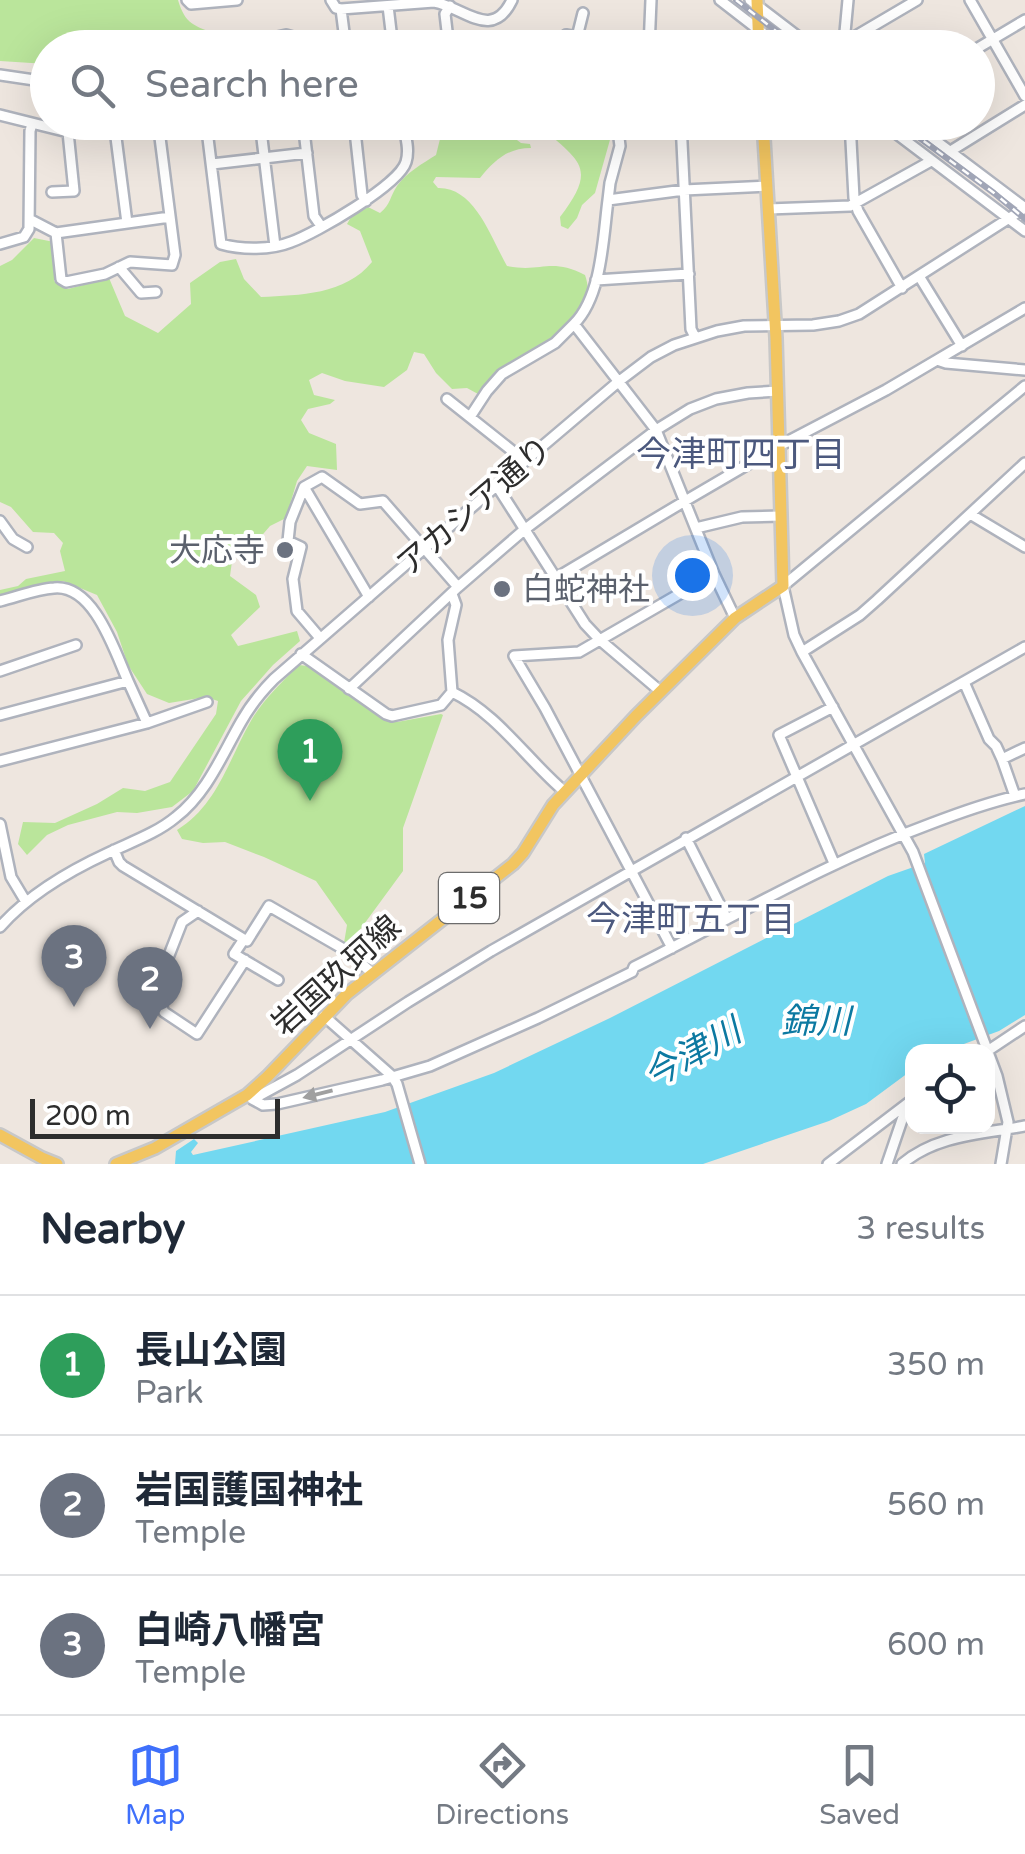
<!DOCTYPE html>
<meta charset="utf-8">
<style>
:root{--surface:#fff;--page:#f6f6f7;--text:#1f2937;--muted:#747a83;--line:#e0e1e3;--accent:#3f70fb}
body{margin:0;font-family:"Varela Round","Noto Sans JP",sans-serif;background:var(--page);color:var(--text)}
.controls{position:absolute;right:30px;bottom:30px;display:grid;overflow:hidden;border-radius:20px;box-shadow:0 10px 40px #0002}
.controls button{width:90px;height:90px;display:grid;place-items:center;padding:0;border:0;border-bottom:2px solid var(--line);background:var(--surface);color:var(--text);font:50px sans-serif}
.scale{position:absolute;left:30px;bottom:25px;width:250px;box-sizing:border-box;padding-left:10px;border:5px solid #2d2d2d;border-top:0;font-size:28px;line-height:35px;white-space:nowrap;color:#2d2d2d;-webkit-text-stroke:8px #fff;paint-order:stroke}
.you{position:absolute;left:692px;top:575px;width:35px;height:35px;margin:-25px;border:8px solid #fff;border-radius:50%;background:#1a73e8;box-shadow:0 0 0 15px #1a73e833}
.badge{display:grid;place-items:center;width:65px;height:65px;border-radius:50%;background:var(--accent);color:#fff;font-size:32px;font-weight:700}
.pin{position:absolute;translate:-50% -82px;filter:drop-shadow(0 2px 5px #0008)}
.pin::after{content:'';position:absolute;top:52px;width:35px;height:30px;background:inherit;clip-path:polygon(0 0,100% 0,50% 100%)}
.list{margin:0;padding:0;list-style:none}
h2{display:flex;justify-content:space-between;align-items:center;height:130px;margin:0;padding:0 40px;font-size:42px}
h2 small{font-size:32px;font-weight:400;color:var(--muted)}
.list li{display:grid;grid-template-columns:65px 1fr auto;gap:30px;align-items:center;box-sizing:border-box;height:140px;padding:0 40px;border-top:2px solid var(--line)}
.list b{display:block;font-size:38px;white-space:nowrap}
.list p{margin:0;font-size:32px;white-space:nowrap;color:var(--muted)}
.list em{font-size:32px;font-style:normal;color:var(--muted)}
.icon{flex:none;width:55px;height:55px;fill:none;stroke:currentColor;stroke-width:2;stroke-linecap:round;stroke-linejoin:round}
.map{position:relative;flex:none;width:1025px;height:1164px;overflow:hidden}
.search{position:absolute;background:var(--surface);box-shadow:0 10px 40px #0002;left:30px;right:30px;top:30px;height:110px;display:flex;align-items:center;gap:25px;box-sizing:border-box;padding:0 35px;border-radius:55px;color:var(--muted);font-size:38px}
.sheet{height:550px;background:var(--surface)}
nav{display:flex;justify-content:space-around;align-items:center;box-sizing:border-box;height:140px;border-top:2px solid var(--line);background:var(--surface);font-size:28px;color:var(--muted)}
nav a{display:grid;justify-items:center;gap:5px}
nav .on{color:var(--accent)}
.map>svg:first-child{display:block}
.green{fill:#bae59b}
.water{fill:#72d8f0}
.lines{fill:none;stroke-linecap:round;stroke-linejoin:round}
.minor-casing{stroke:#afb3bd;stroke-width:14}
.major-casing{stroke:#c8c8c8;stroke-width:16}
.minor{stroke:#fff;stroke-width:9}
.major{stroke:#f2c560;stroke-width:11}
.rail-casing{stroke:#a1a6b7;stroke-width:6}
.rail{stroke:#fff;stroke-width:2.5;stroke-dasharray:8;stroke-linecap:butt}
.oneway{fill:#a0a0a0}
.worship-dot{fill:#6b7280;stroke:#fff;stroke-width:4}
.labels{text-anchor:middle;stroke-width:8;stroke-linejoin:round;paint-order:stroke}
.shield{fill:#fff;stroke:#6c6c6c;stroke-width:2.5}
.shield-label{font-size:30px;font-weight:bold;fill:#2d2d2d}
.street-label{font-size:32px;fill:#2d2d2d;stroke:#fff}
.worship-label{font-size:32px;fill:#5b616d;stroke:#fff;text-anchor:end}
.neighbourhood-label{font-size:35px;fill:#4c597e;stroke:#fff}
.water-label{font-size:35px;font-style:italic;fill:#0c79a1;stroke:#fff}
</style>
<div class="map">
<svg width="1025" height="1164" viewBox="0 0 1025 1164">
<rect width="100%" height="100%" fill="#eee6df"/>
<path class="green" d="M0,0H178C185,24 194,26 217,34L205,42L195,41L144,48H48L47,64L0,61Z
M559,122L571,127L577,123H612L613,129L595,193L582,205L577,218L568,229L561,226L560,217C598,167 580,162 541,127L531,128L517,134V140L521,143L530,144L531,148C507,148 494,161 480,178L436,177L433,182L438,188C475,187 491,238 507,266C542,273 550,257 585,275C590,289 588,302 580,313C564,335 502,382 478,394L467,388L452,389L436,373L424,354L414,352L407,370L384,387L345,381L322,373L309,380L314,395L335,400L330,404L308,409L301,420L309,433L336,444L337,470L307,466L297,481L286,518L270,526L258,540L234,547L230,576L256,595L260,607L231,635L238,646L297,631L300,641L273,665L241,701L193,791L172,807L137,813L117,812L68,825L47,835L27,855L18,844L23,822L55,823L97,804L123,788L145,791L170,782L216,714L218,701L206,697L169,703L147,694L128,665L117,632L97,595L63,581L0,597V590L18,586L26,579L65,571L60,551L63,543L54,533L33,532L11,507L0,502V266L12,260L34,238L54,242V281L68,289L109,278L125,316L158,333L191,304L190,283L220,262L236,259L244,279L261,297C300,295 345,295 372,262L360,231L347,224L351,217L368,207L380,213C391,204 390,196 397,186C407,172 422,164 436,155L444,123H455L460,126L500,123L510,127L517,123Z
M299,665L307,666L388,720L397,722L441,714L443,715L403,828V871L348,946L344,943L347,925L316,881L264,857L225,842L203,843L182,839L177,830C218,805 229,758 252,719C264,699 282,682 299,665Z"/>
<path class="water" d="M1025,806V1015L999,1031L945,1051L912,1052V1070L866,1104L829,1121L703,1164H175L176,1151L194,1139L198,1143L191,1152L193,1155L385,1112L494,1073L610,1018L888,876L925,863L924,854Z"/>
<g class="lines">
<g class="minor-casing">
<path id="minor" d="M187,0L191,4L237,0
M331,0L336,8L341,9L434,2C464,7 492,42 512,0
M720,0L782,48
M750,0L813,48
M970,0L1025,96
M388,6L393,48
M341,9L346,48
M566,35L610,43L619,48
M577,37L583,13
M844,43L848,0
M208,48L227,38L250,43L286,35L293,37L294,48
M449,48L445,14L450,6
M649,48L651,0
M840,48L844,43L917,0
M978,48L1025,20
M0,75L48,82
M0,115L68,132L74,191L52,192
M114,122L127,223
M206,122L221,244C242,250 271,250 291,242C316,233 399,185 406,162C410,149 405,135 403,122
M260,122L275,246
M303,122L314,216L321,226
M354,122L362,195L366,201
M681,122L691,329L695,337
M850,122L854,198L858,211L902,288
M881,122L1025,231
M911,122L1025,208
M949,152L1025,105
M212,164L307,153
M608,200L610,183L620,146L617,122
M768,209L850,206L931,161
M31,220L56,233L170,217
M56,233L61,279L66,282L105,274L130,262L172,265L175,255L158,122
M0,244L24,237L29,229L30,131L32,124
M119,267L141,293L156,292
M919,276L962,346
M596,280L689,274
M937,360L946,363L1025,370
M447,399L525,461
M470,417L487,391L502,374L555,343L574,324
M497,486L585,624L600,640L660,691
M304,487L369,597
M970,514L1025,547
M0,521L13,539L27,547
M696,528L742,517L781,516
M556,578L685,501L779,446L886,390L1025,308
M0,601C17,597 36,589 54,588C94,584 115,652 128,681
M735,618L714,574L656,430L574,324C602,296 603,238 608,200L684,190L767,186
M320,638L297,611L293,579L301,547L288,541L290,522L304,487L322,477L360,504L383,501L458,587
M802,652L860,615L877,600L1025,463
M301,654L386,714L392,716L441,705L452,692L448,640L456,605L452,594
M0,671L76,645
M964,682L989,739L996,746L1002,759L1015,796
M349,689L458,587L524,530L656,430L690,409L716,399L748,393L778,391
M452,692C498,714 527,760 565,792
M833,707L779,735L834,863
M0,715L128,681L147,723
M1002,759L1025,748
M0,761L147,723L207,702
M0,824L11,877L26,902
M686,838L727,919
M114,850L119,862L123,866L247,941L269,906L347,951L372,973
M198,911L182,922L155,991L164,1012L197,1034L245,960
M0,927C29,894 69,871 108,853C131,842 157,833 176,817C207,793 222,755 241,722C250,706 261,692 274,679L525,461L618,382L651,357L674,345L717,331L744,326L813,325L839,321L859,314L1025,208
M244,939L234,954L278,980
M672,948L545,708L514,656L579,652L714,574
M324,1016L392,1076L397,1084L420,1164
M986,1052L1025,1026
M252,1099L263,1105L277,1104L382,1080L430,1066L538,1018L632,972L634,967C732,918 827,862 930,824C961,812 992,801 1025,794
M253,1099L297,1075L408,1002L491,951L1025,647
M828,1164L912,1100
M887,1164L903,1117V1107
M902,1164C936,1135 982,1134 1025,1126
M1001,1164L1008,1122L997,1076L913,852L802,652L794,635L783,586L1025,386"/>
</g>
<g class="major-casing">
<path id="major" d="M757,0L759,48
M0,1135L42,1158L57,1164
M116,1164L155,1148L247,1095L267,1077L347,994L513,864L523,853L553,805L636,716L735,618L783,586L776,338L763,122"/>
</g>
<use href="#minor" class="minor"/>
<use href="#major" class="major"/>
<g class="rail-casing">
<path id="rail" d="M736,0L798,48
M898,122L994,193L1025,219"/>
</g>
<use href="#rail" class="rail"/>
</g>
<defs><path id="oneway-solid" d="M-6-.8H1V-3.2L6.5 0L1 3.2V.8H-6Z" transform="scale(2.5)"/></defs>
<use class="oneway" href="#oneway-solid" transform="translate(318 1094) rotate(166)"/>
<g class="worship-dot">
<circle cx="285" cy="550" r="10"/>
<circle cx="502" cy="589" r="10"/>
</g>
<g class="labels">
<rect class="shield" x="439" y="873" width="60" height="50" rx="8"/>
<g class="shield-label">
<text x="469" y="908">15</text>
</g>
<g class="street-label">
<text transform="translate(474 506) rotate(-41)" y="11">アカシア通り</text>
<text transform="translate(336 975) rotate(-42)" y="11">岩国玖珂線</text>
</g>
<g class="worship-label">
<text x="265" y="561">大応寺</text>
<text x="522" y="600" text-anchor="start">白蛇神社</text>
</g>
<g class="neighbourhood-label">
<text x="741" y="466">今津町四丁目</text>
<text x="691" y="931">今津町五丁目</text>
</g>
<g class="water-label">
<text x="816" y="1033">錦川</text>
<text transform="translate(692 1053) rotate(-29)" y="12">今津川</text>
</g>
</g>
</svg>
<div class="controls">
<button><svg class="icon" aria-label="locate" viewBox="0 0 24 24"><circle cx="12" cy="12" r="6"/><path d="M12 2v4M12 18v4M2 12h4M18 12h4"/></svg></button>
</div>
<div class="scale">200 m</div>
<div class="you"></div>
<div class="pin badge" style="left:310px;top:801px;background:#2e9e5b">1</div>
<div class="pin badge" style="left:150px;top:1029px;background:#6b7280">2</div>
<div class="pin badge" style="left:74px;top:1007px;background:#6b7280">3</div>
<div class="search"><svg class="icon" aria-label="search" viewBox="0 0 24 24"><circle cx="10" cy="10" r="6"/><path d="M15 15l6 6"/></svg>Search here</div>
</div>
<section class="sheet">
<h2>Nearby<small>3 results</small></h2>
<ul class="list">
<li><span class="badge" style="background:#2e9e5b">1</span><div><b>長山公園</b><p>Park</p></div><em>350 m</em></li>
<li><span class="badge" style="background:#6b7280">2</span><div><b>岩国護国神社</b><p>Temple</p></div><em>560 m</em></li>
<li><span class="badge" style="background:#6b7280">3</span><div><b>白崎八幡宮</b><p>Temple</p></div><em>600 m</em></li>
</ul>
</section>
<nav>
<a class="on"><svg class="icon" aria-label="map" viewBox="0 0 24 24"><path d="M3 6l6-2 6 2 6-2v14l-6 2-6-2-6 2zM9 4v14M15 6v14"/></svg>Map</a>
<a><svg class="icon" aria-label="directions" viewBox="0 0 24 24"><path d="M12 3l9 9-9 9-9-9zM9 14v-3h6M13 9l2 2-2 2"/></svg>Directions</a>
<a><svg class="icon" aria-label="saved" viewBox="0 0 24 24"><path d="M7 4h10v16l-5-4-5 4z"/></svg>Saved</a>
</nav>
